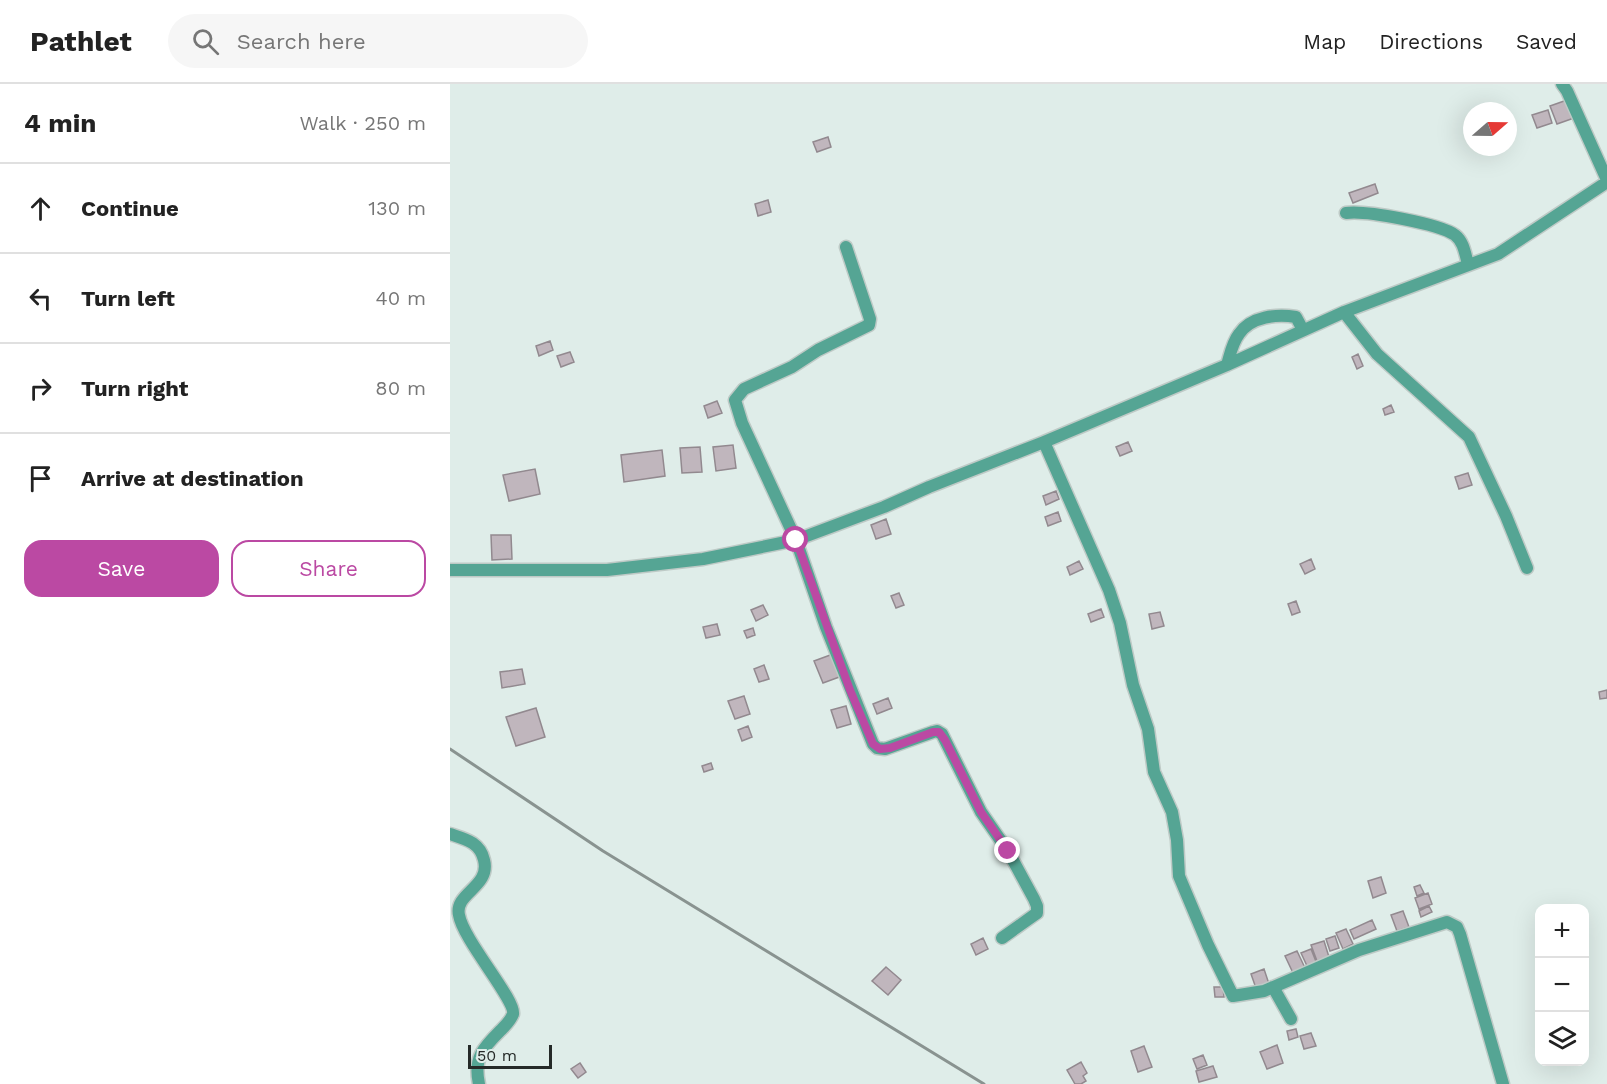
<!DOCTYPE html>
<meta charset="utf-8">
<style>
:root{--surface:#fff;--page:#f6f6f6;--text:#222;--muted:#767676;--line:#e0e0e0;--accent:#bb49a3}
body{margin:0;font-family:"Work Sans",sans-serif;background:var(--page);color:var(--text)}
.controls{position:absolute;right:18px;bottom:18px;display:grid;overflow:hidden;border-radius:12px;box-shadow:0 6px 24px #0002}
.controls button{width:54px;height:54px;display:grid;place-items:center;padding:0;border:0;border-bottom:2px solid var(--line);background:var(--surface);color:var(--text);font:30px sans-serif}
.compass{position:absolute;left:1013px;top:18px;width:54px;height:54px;border-radius:50%;background:var(--surface);box-shadow:0 6px 24px #0002;rotate:70deg}
.scale{position:absolute;left:18px;bottom:15px;width:84px;box-sizing:border-box;padding-left:6px;border:3px solid #252a28;border-top:0;font-size:16px;line-height:21px;white-space:nowrap;color:#252a28;-webkit-text-stroke:4px #dfede9;paint-order:stroke}
.stop{position:absolute;width:18px;height:18px;margin:-14px;border:4px solid #bb49a3;border-radius:50%;background:#fff}
.stop.end{background:#bb49a3;border-color:#fff;box-shadow:0 2px 6px #0008}
.list{margin:0;padding:0;list-style:none}
h2{display:flex;justify-content:space-between;align-items:center;height:78px;margin:0;padding:0 24px;font-size:26px}
h2 small{font-size:20px;font-weight:400;color:var(--muted)}
.list li{display:grid;grid-template-columns:39px 1fr auto;gap:18px;align-items:center;box-sizing:border-box;height:90px;padding:0 24px;border-top:2px solid var(--line)}
.list b{display:block;font-size:22px;white-space:nowrap}
.list em{font-size:20px;font-style:normal;color:var(--muted)}
.actions{display:flex;gap:12px;padding:18px 24px}
.actions a{flex:1;padding:14px 0;border:2px solid var(--accent);border-radius:18px;text-align:center;font-size:21px;color:var(--accent)}
.actions .main{background:var(--accent);color:#fff}
.icon{flex:none;width:33px;height:33px;fill:none;stroke:currentColor;stroke-width:2;stroke-linecap:round;stroke-linejoin:round}
.map{position:relative;flex:none;width:1157px;height:1000px;overflow:hidden}
header{display:flex;align-items:center;gap:36px;box-sizing:border-box;height:84px;padding:0 30px;background:var(--surface);border-bottom:2px solid var(--line)}
header strong{font-size:28px}
nav{display:flex;gap:33px;margin-inline-start:auto;font-size:21px}
.search{width:420px;height:54px;background:var(--page);display:flex;align-items:center;gap:15px;box-sizing:border-box;padding:0 21px;border-radius:33px;color:var(--muted);font-size:22px}
main{display:flex}
aside{flex:1;background:var(--surface)}
.map>svg:first-child{display:block}
.building{fill:#c0b6bd;stroke:#92898f;stroke-width:1.5}
.lines{fill:none;stroke-linecap:round;stroke-linejoin:round}
.minor-casing{stroke:#becac6;stroke-width:15}
.minor{stroke:#55a594;stroke-width:12}
.rail{stroke:#899390;stroke-width:3}
.route{stroke:#bb49a3;stroke-width:8}
</style>
<header>
<strong>Pathlet</strong>
<div class="search"><svg class="icon" aria-label="search" viewBox="0 0 24 24"><circle cx="10" cy="10" r="6"/><path d="M15 15l6 6"/></svg>Search here</div>
<nav><a>Map</a><a>Directions</a><a>Saved</a></nav>
</header>
<main>
<aside>
<h2>4 min<small>Walk · 250 m</small></h2>
<ul class="list">
<li><svg class="icon" aria-label="ahead" viewBox="0 0 24 24"><path d="M12 20V5M6 11l6-6 6 6"/></svg><div><b>Continue</b></div><em>130 m</em></li>
<li><svg class="icon" aria-label="left" viewBox="0 0 24 24"><path d="M17 20v-9H6M10 6l-5 5 5 5"/></svg><div><b>Turn left</b></div><em>40 m</em></li>
<li><svg class="icon" aria-label="right" viewBox="0 0 24 24"><path d="M7 20v-9h11M14 6l5 5-5 5"/></svg><div><b>Turn right</b></div><em>80 m</em></li>
<li><svg class="icon" aria-label="arrive" viewBox="0 0 24 24"><path d="M6 21V4h12l-3 4 3 4H6"/></svg><div><b>Arrive at destination</b></div></li>
</ul>
<div class="actions"><a class="main">Save</a><a>Share</a></div>
</aside>
<div class="map">
<svg width="1157" height="1000" viewBox="0 0 1157 1000">
<rect width="100%" height="100%" fill="#dfede9"/>
<path class="building" d="M1117,16L1124,34L1107,40L1100,22Z
M1098,26L1102,39L1087,44L1082,31Z
M378,53L381,63L367,68L363,58Z
M925,100L928,109L903,119L899,109Z
M318,116L321,128L308,132L305,120Z
M100,257L103,266L89,272L86,262Z
M120,268L124,278L111,283L107,272Z
M908,270L913,282L907,285L902,273Z
M267,317L272,329L258,334L254,322Z
M941,321L944,328L935,331L933,325Z
M678,358L682,367L670,372L666,363Z
M283,361L286,384L266,387L263,363Z
M250,363L252,388L232,389L230,364Z
M212,366L215,392L174,398L171,371Z
M85,385L90,410L59,417L53,391Z
M1018,389L1022,401L1009,405L1005,393Z
M606,407L609,415L596,421L593,412Z
M608,428L611,437L598,442L595,433Z
M436,435L441,450L426,455L421,441Z
M41,451H61L62,475L42,476Z
M861,475L865,485L855,490L850,480Z
M629,477L633,485L620,491L617,483Z
M449,509L454,521L446,524L441,512Z
M846,517L850,528L842,531L838,520Z
M313,521L318,531L306,537L301,526Z
M651,525L654,533L641,538L638,530Z
M710,528L714,542L702,545L699,530Z
M267,540L270,551L256,554L253,543Z
M303,544L305,551L297,554L294,547Z
M383,570L392,592L373,599L364,577Z
M314,581L319,595L309,598L304,585Z
M72,585L75,600L52,604L50,588Z
M1157,606V614L1150,615L1149,608Z
M294,612L300,630L285,635L278,617Z
M438,614L442,624L427,630L423,620Z
M396,622L401,640L387,644L381,626Z
M86,624L95,653L66,662L56,633Z
M298,642L302,653L292,657L288,646Z
M261,679L263,685L254,688L252,682Z
M931,793L936,809L923,814L918,797Z
M970,801L974,809L967,812L964,803Z
M978,809L982,820L969,825L965,814Z
M979,822L982,828L971,833L969,827Z
M953,827L959,843L947,847L941,831Z
M922,836L926,845L904,855L900,846Z
M896,845L903,860L893,865L886,849Z
M885,852L889,864L880,867L876,855Z
M533,854L538,865L526,871L521,860Z
M874,857L879,873L867,877L861,861Z
M861,865L867,880L858,884L851,869Z
M847,867L856,886L844,891L835,872Z
M436,883L451,896L438,911L422,897Z
M814,885L820,903L807,907L801,890Z
M764,903H773L774,913H765Z
M846,945L848,953L839,956L837,947Z
M861,949L866,962L854,965L850,952Z
M827,961L833,979L817,985L810,968Z
M694,962L702,983L688,988L681,967Z
M753,971L757,981L747,985L743,975Z
M631,978L637,989L633,992L636,997L631,1000H625L617,986Z
M130,979L136,988L128,994L121,985Z
M763,982L767,993L749,998L746,987Z"/>
<g class="lines">
<g class="minor-casing">
<path id="minor" d="M1112,0L1117,7L1157,96
M896,129C915,126 990,140 1005,151C1014,158 1015,170 1018,180
M396,163L420,235L419,241L368,266L342,283L294,305L285,316L292,339L346,456L376,543L423,660L427,664L435,665L483,648L487,647L492,650L531,728L558,767L584,815L587,822V829L552,854
M894,228L927,270L1019,353L1056,432L1077,484
M777,281C780,271 782,259 789,250C801,232 827,230 846,233L853,246
M594,358L659,506L670,539L683,601L698,645L704,688L722,728L727,756L729,792L758,861L783,912L814,907L909,866L997,838L1007,843L1010,850L1053,1000
M0,486H157L253,475L346,456L434,423L479,403L594,358L777,281L894,228L1048,170L1157,98
M0,750C15,755 30,758 34,776C41,803 4,809 9,831C13,856 66,916 63,930C61,936 56,941 52,945C34,963 23,973 29,1000
M823,903L841,935"/>
</g>
<use href="#minor" class="minor"/>
<path class="rail" d="M0,665L153,767L534,1000"/>
</g>
<g class="lines">
<path class="route" d="M346,456L400,606L423,660L430,665L440,664L483,648H489L495,656L531,728L558,767"/>
</g>
</svg>
<div class="controls">
<button>+</button>
<button>−</button>
<button><svg class="icon" aria-label="layers" viewBox="0 0 24 24"><path d="M12 4l9 5-9 5-9-5zM3 14l9 5 9-5"/></svg></button>
</div>
<svg class="compass" viewBox="-18 -18 36 36"><path d="M0-13l5 13h-10z" fill="#e53935"/><path d="M0 13l5-13h-10z" fill="#767676"/></svg>
<div class="scale">50 m</div>
<div class="stop" style="left:346px;top:456px"></div>
<div class="stop end" style="left:558px;top:767px"></div>
</div>
</main>
